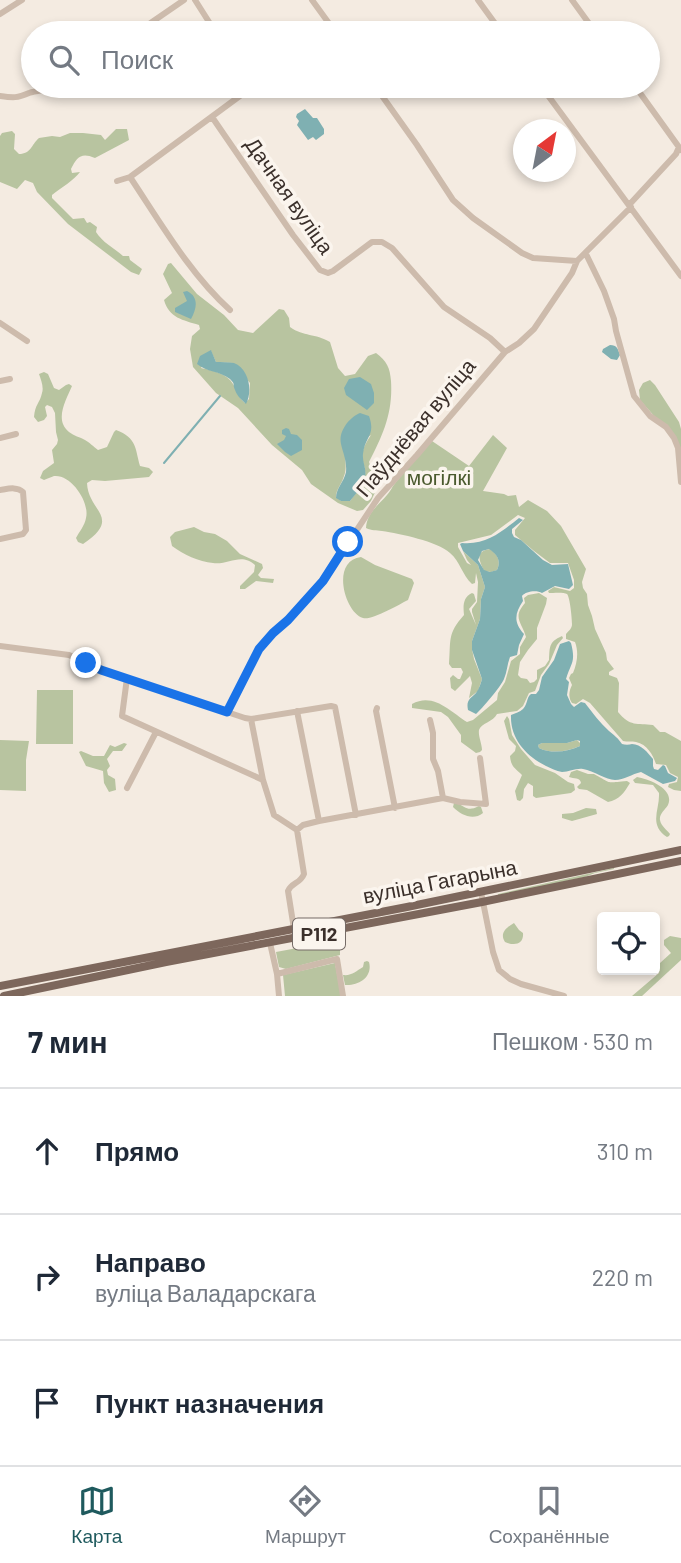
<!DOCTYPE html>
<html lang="ru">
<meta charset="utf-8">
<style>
:root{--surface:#fff;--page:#f6f6f7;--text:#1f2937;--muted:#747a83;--line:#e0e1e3;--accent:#1f5a5e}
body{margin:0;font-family:Barlow,sans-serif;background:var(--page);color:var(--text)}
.controls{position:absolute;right:21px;bottom:21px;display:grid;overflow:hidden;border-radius:7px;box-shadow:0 4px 10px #0003}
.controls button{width:63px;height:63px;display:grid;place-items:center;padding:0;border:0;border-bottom:2px solid var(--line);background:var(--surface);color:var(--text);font:35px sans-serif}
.compass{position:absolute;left:513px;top:119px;width:63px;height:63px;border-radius:50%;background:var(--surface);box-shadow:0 4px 10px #0003;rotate:32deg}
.stop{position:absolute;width:21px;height:21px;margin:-16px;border:5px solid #1a73e8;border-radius:50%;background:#fff}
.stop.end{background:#1a73e8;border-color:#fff;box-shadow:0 2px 7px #0008}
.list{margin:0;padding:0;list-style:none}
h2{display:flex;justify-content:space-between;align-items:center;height:91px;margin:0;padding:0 28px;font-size:30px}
h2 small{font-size:23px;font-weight:400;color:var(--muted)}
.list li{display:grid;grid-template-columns:46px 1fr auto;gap:21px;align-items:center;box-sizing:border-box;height:126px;padding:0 28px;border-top:2px solid var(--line)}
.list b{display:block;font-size:26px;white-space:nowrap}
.list p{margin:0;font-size:23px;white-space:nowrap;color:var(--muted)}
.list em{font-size:23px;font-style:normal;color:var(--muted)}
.icon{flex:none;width:38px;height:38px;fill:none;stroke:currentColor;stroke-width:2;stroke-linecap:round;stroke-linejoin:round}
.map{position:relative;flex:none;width:681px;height:996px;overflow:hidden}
.search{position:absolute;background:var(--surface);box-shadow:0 4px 10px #0003;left:21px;right:21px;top:21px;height:77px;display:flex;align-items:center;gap:18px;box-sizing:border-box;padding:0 24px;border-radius:38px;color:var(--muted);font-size:26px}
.sheet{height:469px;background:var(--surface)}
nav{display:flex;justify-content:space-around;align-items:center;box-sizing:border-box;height:98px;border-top:2px solid var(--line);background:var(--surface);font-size:19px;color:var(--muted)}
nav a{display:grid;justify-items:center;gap:4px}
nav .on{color:var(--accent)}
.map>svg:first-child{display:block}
.green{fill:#b8c4a0;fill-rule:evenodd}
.water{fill:#7fb0b2;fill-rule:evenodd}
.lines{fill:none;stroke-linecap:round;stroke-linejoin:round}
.stream{stroke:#7fb0b2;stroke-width:2}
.minor{stroke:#cdbbac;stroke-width:6}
.major{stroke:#7d675c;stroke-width:8}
.route{stroke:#1a73e8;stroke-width:9}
.labels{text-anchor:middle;stroke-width:7;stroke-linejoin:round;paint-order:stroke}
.shield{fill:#fbf5ee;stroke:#756b66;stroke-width:2}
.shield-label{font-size:19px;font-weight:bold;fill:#3b302b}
.street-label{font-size:21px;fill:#3b302b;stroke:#fbf5ee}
.park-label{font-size:21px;fill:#4a5a2e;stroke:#fbf5ee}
</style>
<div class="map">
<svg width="681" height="996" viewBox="0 0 681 996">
<rect width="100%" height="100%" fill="#f4ebe1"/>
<path class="green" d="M116,129H127L129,140L95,158C81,152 77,157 71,169L72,173L80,172C74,180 61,188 52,195V198L73,219L84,218L87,223L90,222L97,227L96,232C102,242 114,248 123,256H129L130,260L142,269L139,275L131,272L68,224L37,192L33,183L25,180L17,189L0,182V136L2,133L12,131L15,134L14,149L19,154C31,154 31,145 39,138L52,136L60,137L70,133H83L101,135L105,140Z
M171,263L197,294L224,315L238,330L253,333L279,309L284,310L289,318L290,327C304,337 315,333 330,342L338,368L345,376L355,374L368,356L376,353C387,361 390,368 391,381C393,413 383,435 369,462L378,486L371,501L363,510L357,511L338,503L311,484L302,470L272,445L238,408L216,393L193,367L190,349L192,336L200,329L199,325C183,320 169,318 164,300L172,293L163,274L168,264ZM211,351L216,362L233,363L250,383L249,399L245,403C237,396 238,393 233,384C228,374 211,370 201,368ZM371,435C366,442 362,450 362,457C363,464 366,469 365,475C364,485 356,493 350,501H341L336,497C336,489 342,484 344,476C347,469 345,460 345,452Z
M44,372L48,374L54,388L59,390L66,385L69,384L72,386C66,400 54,420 69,432C74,436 80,437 85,440C89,442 94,447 98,450L107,447L114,432L116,430C137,438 135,448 140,466L149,468L153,472L149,477L105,481L92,480L87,483C88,512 123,517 83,544L78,542L76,538C79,532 85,525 86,518C90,502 71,474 54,476C51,477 47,479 44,480L40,478L43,471L54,463L52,450L57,444L58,440L56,432L55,413L52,407L47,405L45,407L47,416L44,420L38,422L34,417C35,404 40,403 42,393C44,387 41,380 39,374Z
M650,380L655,385L679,422L681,429V471L677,442L640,400L639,390L643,383Z
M493,435L507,448L483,491L504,494L508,496L516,495L519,507L528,500L547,511L561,526L586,569L582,582L583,588L587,594L588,605L592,616L595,629L606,653L607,660L614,669L609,672V675L617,678L619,683L618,712C630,727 637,723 653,725L660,732H665L681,741V791L674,790L668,787L669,784L677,782L678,777L670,773L666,765L656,764C653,755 647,744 636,742C632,741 627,742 623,741L590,703L583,699L576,704L572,703C568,697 569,691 572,685L569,678L571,674L573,673C577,663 579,653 575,642L566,639V634C569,630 572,629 572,624C572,619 570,597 567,594C564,592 553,593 549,593L548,591L554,587L570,591L574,588V580L568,563H550L534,551L515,535V530L525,518L518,515L491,535L458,543V547L467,563L471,565L467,560L463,551L478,565L485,587L481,599L480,619L472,641V649L474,659L482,679L478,691L469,698L472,683L470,676L455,691L451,688L450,678L453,675L458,679H460L463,672L461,668H452L449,664C451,640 447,634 464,615C463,606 463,597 472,593L474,594L476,601L469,609L476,625L472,612V609L477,602L478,582L476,573L475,583L472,584C462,575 460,561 450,553C437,541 400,534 382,531C376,530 372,531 366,528C367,509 386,501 393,486L415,458L432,441L469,466Z
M194,527L204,532L215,534L227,541L240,554L262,564L263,568L258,575L261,578L274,579L273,583L256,581L245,589H240V586L254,572L255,565C241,552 229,565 213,563C199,562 183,554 172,546L170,537L175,532Z
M490,549C498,555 501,561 497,570L491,572L484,571C479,561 475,551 490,549Z
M361,557L375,565L412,579L414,583L408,600C400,604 371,621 363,618C345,613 330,561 361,557Z
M539,593L547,598L546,604L537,628V639L528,650L520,662L518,675L521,678L527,679L530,683L534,682L537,679V670L545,666L549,660C550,648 548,642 562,636L563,638L557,645L549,664L541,675L535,691L529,693L523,706L517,711L497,714C493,722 481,723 479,730C478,736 482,744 482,750L480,752L476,753L461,742V735L448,717L441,712L412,708V704C433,692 450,711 467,722L473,720L497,700L498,693L505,682L511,661L520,654V647L526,637C522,622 512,618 525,603L524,598L528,595Z
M37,690H73V744H36Z
M507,716L509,719L512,735L521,749L535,765L555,773L568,782L574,784L575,790L571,793L536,798L533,796V786L528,783L524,789L523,798L520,801L517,800L515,791L522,775C515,768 511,767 510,756L515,751L516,746L509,739L504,721Z
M0,740L29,741L26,760V791L0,790Z
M577,740L581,744L580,746C567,752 551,754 539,748L538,745L542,743H567Z
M124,743L127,744L122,751H113L107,759L110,766L107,770L108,775L115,779L116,790L109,792L104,783L103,771L86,766L79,752L81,751L93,756H104L110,745L115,747Z
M577,770L588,774H594C613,784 604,783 627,781L630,783C624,793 619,800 608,802L587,790L579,789L577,787L581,783C580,777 574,779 569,777L571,772Z
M637,777C649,779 675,789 668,805C665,810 659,814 660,820C661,826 667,830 670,834L669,836L667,837C648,824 660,810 659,793L653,785L635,783L633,780Z
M454,803H456C467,807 467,812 479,806L481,807L483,813C473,821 461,815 453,807Z
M586,808L596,809L597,814L572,821L562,818V814L573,813Z
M614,868V869L595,873L585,877L498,896V894Z
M514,923L519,930L523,933C524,945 514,946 505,942C499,933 507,927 514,923Z
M670,936L681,938V960L642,996H632L659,973L660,963L671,953L664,945V940Z
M340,940V955L286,969L279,967L276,952Z
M367,961L369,962C373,977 359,986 345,985L343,975C352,976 356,971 363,967L364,962Z
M335,963L341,996H285L283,975Z"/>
<path class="water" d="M305,109L313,118H317L324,129V134L316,140L313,137L308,140L297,125L299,121L296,117L297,114Z
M187,291C199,297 197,308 191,319L175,312V308L187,301L183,292Z
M610,345C617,345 618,349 620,355L617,360L611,359L602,352L603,349Z
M211,350L216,362C221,362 229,362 234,363C249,369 253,391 246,404C241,399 237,396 235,390C232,383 236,385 230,379C220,371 206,372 197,364L200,356Z
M360,377L371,384L374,393V403L367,410L346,395L344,388L349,379Z
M360,413L369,416C376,436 365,436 363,454C362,462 367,469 365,477C363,486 356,494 350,501H341L336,498C336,488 344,482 346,472C347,461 343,453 341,444C338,431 350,417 360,413Z
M286,428L289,429L291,434L297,435L302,440V450L291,456L285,452L277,444L284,440L286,436L282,434V430Z
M519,518L523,520L512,529V533L514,537L521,540L543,560L552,565L568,564L573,585L569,589L555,586L542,593C537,590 526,591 522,596L523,601C515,613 513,622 524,634L519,645L517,655L510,657C507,665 507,672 504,679C502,685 481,710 476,714L468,710C466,700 470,699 476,693C479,689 481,683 482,679L472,650V641L480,619L481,599L485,587L478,565L463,551L460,544L462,543C487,545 501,532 519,518ZM489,549C498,555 501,561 497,570L490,572L484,570L478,560L482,551Z
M569,641L571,643C576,663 571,662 566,679L569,682L567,695L571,704L574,707L581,702L585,703C592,712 600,723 609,731C615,736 618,738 622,744C625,745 629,745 632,744C641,744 648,753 653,759V766L654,769L658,770L663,765L665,766L668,773L677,778L675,781L663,784L641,772C632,774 624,780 615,780C606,780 594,771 583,769C576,768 569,772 562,772C556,771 551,768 546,766C526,756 510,739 511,715C515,713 520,712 523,709C528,704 526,698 531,694H536L539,690L542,677L554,660L560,644ZM577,740L580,741V746C568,752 551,754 539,748L538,745L542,743H567Z"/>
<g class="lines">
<path class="stream" d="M164,463L220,396"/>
<path class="minor" d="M195,0L216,33
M312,0L336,33
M478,0L502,33
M572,0L596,33
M0,14L22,0
M136,33L184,0
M375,86L417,145L453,200L473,218L522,253L533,258L577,261
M541,86L681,276
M635,86L681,150
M0,96C14,98 17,98 29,93C39,90 49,90 58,86
M212,117L293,235L320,270L328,273L333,271L372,242H382L392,248L444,307L490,338L505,352
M130,177C160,222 190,274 230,310
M117,181L130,177L252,87L251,86
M629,205L676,154L679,147
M586,254L604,291L614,319L616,331L634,396L650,416L666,427L674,438L678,448L681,482
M0,323L27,341
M0,381L10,379
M0,438L16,434
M0,490C7,489 17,486 23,492L26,530L23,534L0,539
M0,646L69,655L101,670L245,718L251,719L331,706L335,707L356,815
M127,678L122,716L263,780
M377,708L376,711L395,808
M297,711L319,821
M227,712L259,649L273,633L288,620L323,581L378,498L417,455L505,352L519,343L534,329L572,273L577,261L631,207
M251,719L263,780L274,815L297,830L304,874C300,884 292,882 288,891L294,929
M430,720L433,733V759L438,771L443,798
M127,788L156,732
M297,830L303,825L319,821L443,798L460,802L486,804L480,758
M481,892L493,952L499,970L510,979L521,984L564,996
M270,943L277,974L279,996
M277,974L337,959L343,996"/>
<path class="major" d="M0,986L407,907L681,850
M4,996L166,962L482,902L681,861"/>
</g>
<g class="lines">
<path class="route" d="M86,663L101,670L227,712L259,649L273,633L288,620L323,581L348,542"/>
</g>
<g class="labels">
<rect class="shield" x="293" y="918.5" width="52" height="31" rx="5"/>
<g class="shield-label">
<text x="319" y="941">Р112</text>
</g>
<g class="street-label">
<text transform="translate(289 196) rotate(55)" y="7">Дачная вуліца</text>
<text transform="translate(416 428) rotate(-50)" y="7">Паўднёвая вуліца</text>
<text transform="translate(440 882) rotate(-11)" y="7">вуліца Гагарына</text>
</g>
<g class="park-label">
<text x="439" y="485">могілкі</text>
</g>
</g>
</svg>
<div class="controls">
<button><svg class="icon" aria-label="locate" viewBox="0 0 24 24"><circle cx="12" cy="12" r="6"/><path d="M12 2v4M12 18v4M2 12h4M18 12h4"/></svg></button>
</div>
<svg class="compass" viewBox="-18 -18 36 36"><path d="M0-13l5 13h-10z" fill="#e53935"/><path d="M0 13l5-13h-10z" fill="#747a83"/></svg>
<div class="stop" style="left:348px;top:542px"></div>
<div class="stop end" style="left:86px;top:663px"></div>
<div class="search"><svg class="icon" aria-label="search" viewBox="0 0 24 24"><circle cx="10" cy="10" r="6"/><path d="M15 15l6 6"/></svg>Поиск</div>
</div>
<section class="sheet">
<h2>7 мин<small>Пешком · 530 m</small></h2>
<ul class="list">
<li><svg class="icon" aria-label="ahead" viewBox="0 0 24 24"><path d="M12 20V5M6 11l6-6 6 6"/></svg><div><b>Прямо</b></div><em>310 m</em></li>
<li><svg class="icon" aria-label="right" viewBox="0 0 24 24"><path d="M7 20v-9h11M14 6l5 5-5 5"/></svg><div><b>Направо</b><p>вуліца Валадарскага</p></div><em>220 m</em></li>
<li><svg class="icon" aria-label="arrive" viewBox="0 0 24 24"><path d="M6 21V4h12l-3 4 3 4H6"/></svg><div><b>Пункт назначения</b></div></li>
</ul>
</section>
<nav>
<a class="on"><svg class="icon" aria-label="map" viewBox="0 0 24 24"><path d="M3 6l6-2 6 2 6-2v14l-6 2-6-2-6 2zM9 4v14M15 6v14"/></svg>Карта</a>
<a><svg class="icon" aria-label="directions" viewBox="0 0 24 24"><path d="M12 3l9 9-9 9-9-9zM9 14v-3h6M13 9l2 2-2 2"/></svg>Маршрут</a>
<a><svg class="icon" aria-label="saved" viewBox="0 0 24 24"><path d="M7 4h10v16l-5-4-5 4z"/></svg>Сохранённые</a>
</nav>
